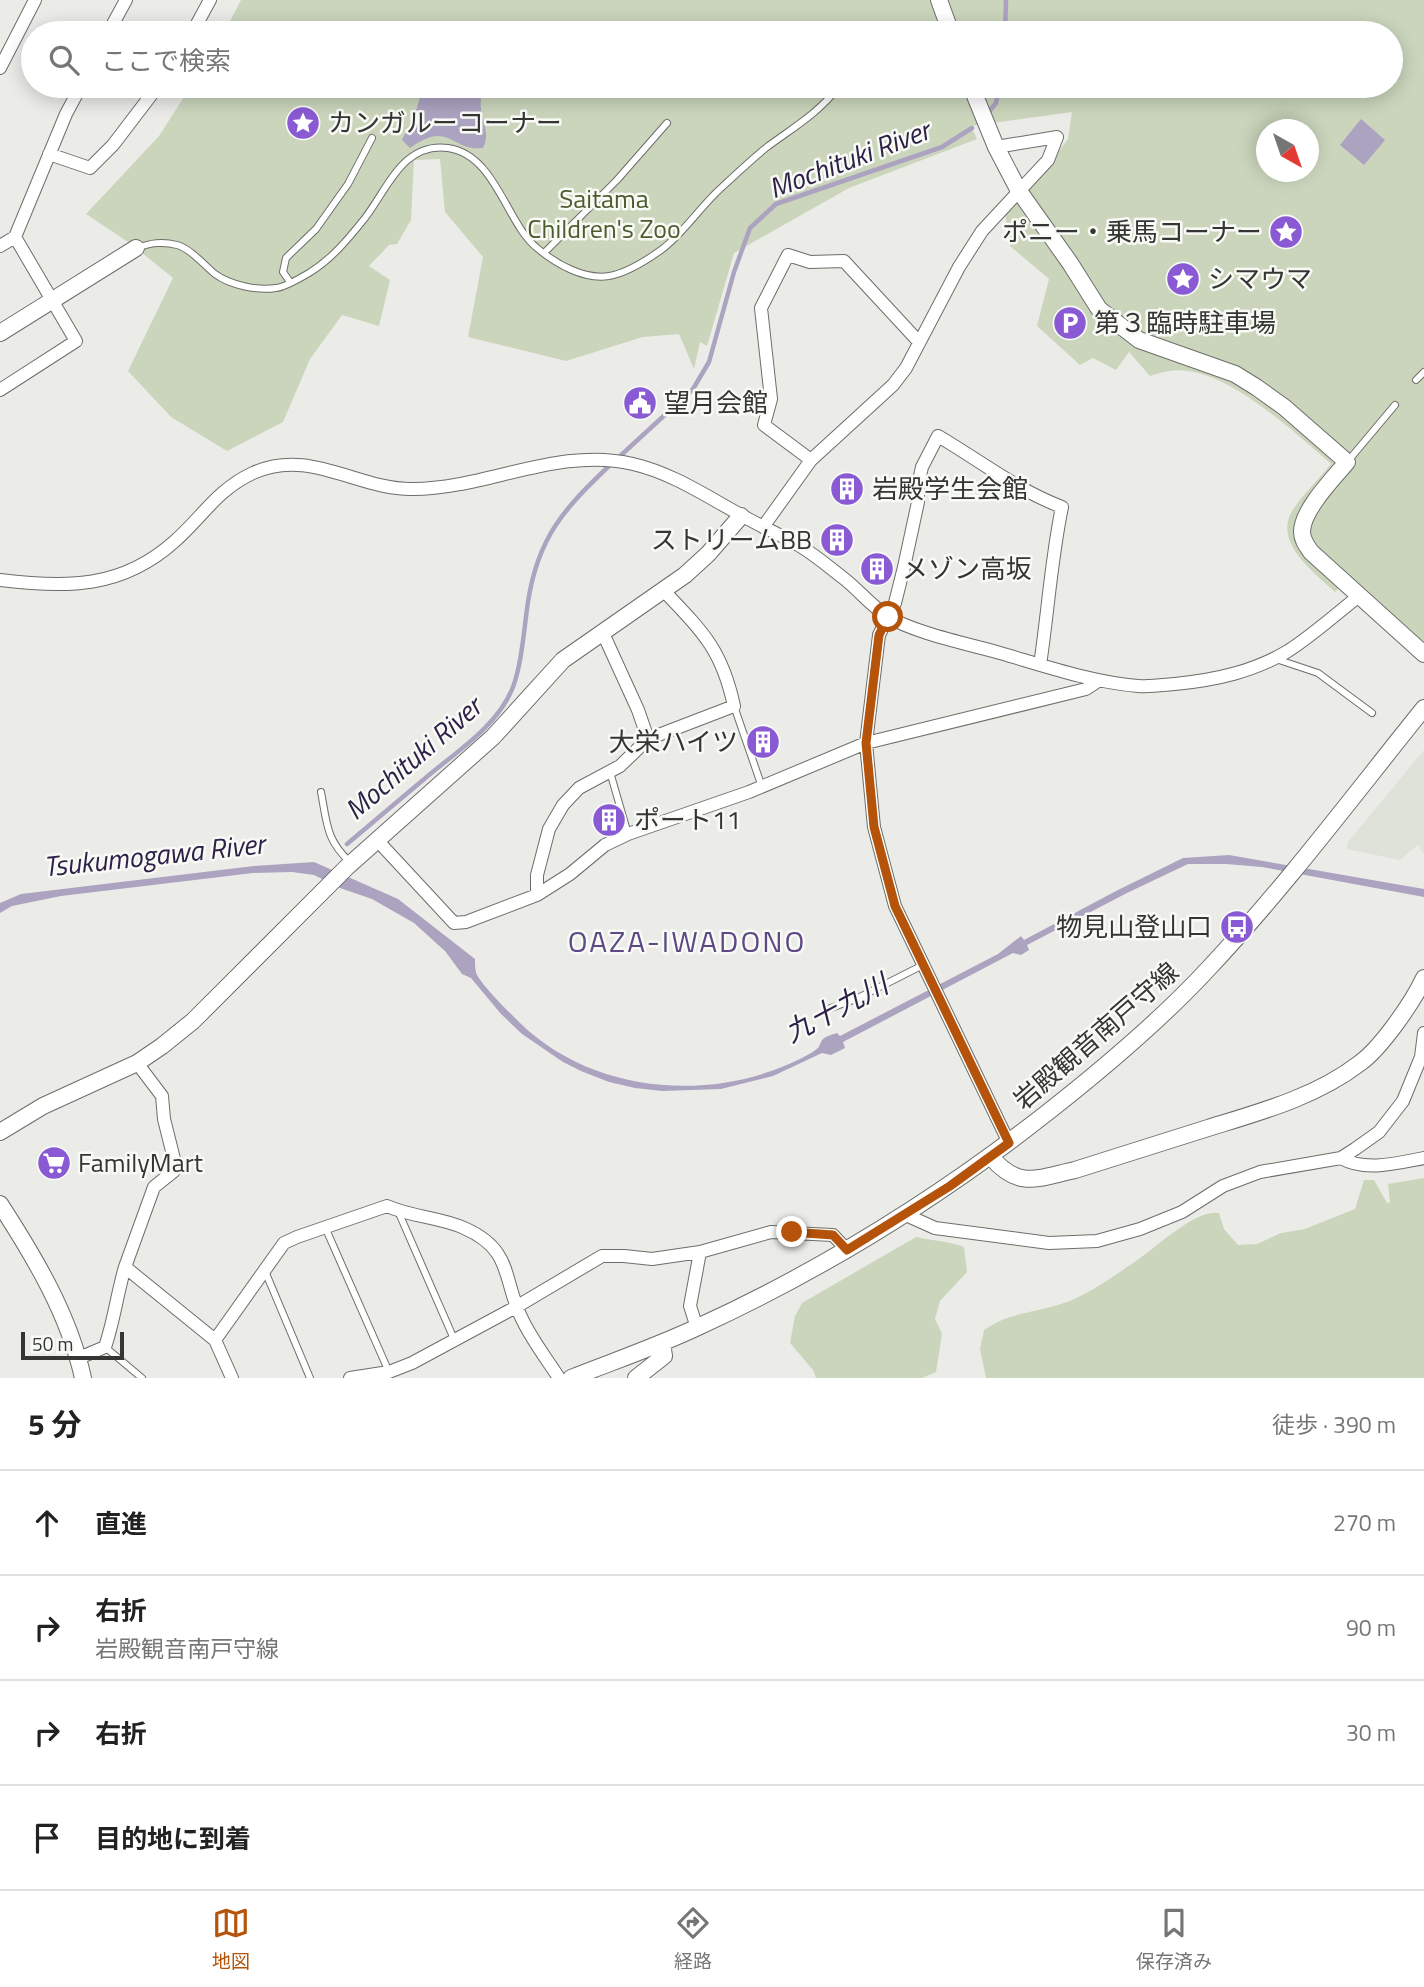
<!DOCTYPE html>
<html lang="ja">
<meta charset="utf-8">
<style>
:root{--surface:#fff;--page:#f6f6f6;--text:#222;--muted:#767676;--line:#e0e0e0;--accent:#b45309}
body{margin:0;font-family:"Titillium Web","Noto Sans JP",sans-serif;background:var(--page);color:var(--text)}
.compass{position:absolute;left:1256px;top:119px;width:63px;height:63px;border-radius:50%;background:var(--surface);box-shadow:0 4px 18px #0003;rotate:140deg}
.scale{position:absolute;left:21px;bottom:18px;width:103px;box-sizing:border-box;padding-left:7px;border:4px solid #353634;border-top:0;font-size:19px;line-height:24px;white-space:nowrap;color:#353634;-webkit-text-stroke:5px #f8faf5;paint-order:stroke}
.stop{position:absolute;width:21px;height:21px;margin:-16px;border:5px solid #b45309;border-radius:50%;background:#fff}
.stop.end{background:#b45309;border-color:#fff;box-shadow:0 2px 7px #0008}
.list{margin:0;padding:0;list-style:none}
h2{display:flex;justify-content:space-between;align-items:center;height:91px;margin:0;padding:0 28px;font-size:30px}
h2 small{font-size:23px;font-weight:400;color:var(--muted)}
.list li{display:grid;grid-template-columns:46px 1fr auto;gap:21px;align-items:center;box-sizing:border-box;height:105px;padding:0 28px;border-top:2px solid var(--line)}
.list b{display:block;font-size:26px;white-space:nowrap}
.list p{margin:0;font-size:23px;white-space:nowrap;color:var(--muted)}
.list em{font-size:23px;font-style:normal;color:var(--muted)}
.icon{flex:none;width:38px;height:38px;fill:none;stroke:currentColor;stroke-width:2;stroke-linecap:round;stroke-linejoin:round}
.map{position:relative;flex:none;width:1424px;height:1378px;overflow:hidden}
.search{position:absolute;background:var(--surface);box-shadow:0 4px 18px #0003;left:21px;right:21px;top:21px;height:77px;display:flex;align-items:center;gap:18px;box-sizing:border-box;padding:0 24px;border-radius:38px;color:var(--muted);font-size:26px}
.sheet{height:511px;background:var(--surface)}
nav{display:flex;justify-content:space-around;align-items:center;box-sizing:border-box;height:98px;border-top:2px solid var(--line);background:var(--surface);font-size:19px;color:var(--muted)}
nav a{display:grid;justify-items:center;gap:4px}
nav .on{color:var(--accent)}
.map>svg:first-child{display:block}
.built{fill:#dee2d8}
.green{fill:#cbd5bc;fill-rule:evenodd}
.water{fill:#aba3c0}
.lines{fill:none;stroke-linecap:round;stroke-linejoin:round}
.stream{stroke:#aba3c0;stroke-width:4.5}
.lane-casing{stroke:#6c6e6a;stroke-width:8}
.street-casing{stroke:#6c6e6a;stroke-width:14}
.secondary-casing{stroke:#6c6e6a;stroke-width:18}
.lane{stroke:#fff;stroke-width:6}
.street{stroke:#fff;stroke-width:12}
.secondary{stroke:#fff;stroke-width:16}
.route{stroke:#b45309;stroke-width:9}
.labels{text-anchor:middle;stroke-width:5;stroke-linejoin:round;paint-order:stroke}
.poi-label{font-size:26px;fill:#353634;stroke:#f8faf5;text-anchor:start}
.park-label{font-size:26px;fill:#4d5c2e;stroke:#f8faf5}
.street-label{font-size:26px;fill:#353634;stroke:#f8faf5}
.water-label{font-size:28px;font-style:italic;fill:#2e2048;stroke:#f8faf5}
.quarter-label{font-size:30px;letter-spacing:2px;fill:#5e4886;stroke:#f8faf5}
</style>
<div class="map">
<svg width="1424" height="1378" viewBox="0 0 1424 1378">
<rect width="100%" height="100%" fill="#ebece8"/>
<path class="built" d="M1424,750V854L1418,845L1400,860L1346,849L1348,842Z"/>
<path class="green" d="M241,0H1424V646L1347,580L1335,592C1315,573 1273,543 1292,511C1303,494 1319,479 1331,464C1295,433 1235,376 1187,371C1174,369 1162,372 1150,376L1129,352L1116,370L1093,358L1080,365L1037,326L1049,279L1010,246L1005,214L1041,174L1068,139L1072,112L971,126L977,139L849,188L734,253L707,346L700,342L694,369L679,334L643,337L566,361L468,337L483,257L445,212L440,159L414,160L411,220L397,244L389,245L369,266L390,280L379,326L342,315L310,359L283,422L227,451L171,417L128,371L173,278L131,244L86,214L159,136L191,86H1391V33H224ZM1266,130H1308V172H1266Z
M1424,1178V1378H986L980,1349L984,1330C1010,1312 1035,1313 1064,1303C1086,1296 1114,1276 1133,1263C1155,1249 1194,1209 1219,1213L1224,1229L1238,1245L1257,1244L1281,1233L1305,1229L1355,1209L1364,1180H1374L1387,1203L1390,1202L1388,1184Z
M916,1237C933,1241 949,1241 964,1247L967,1272L940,1301L935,1319L942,1334L936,1372L922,1378H816L813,1370L790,1343L795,1316L802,1303Z"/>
<path class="water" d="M423,86H482C482,94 480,101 481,109C483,124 490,134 483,148C451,152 450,119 410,148L402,140L417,108Z
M1361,119L1385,140L1364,165L1340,145Z
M1229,855L1424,889V897L1262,867L1226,864H1188L1127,893L1027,945L1029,950L1021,955L1013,953L843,1042L845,1048L831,1055L822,1053L773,1076L721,1089L662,1091L635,1088L609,1082L581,1071L563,1062L522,1034L501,1014L471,978L462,974L445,951L414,923L372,899L340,888L314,875L292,872L253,873L61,896L12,906L0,913V903L21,894L254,866L314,862L398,899L475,959C475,964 475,971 477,975C486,990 507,1010 520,1023C586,1087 689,1101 774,1070C785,1066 809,1056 818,1048C820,1046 820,1042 823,1039C826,1036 834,1034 837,1033L840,1036L998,954L1021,936L1024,940L1116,891L1183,858Z"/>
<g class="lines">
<path class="stream" d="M1005,33L1006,0
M988,113L996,103L999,86
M618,458L693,389L709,362L734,272L750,228L776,204L942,147L972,128
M347,844C374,821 402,798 429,775C459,750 498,725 513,687C522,663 524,628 528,602C538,536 565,508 611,464"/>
<g class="lane-casing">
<path id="lane" d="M136,248C151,243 162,241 177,245C191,249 204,265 215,274C230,285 257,291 276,288C286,287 300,278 309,273C332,259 349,238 365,218C388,188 403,142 448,148C496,155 506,223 537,248C556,264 584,280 609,276C627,273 647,260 661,250C682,235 700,207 720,189C735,175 751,160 767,147C794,127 819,113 839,86
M544,253L617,180L667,123
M290,282L283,272L286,258L316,229L348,184L372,138
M1416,380L1424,372
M1348,461L1395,405
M1276,659L1318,673L1372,713
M734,706L762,787
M610,772L628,834
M321,792C327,823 326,840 350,862
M828,1009L856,999L923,965
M398,1211L454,1339
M325,1227L389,1372
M265,1271L310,1378
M105,1347L142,1378"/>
</g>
<g class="street-casing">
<path id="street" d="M108,33L126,0
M192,33L210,0
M0,68L35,0
M49,154L90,168L113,145L158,86
M0,246L15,237
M0,390L76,341L15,237L66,114L81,86
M811,460L764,425L771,399L761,308L788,255L810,262L844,261L919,342
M763,527L811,460L893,385L906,368L959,267L982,231L1048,160L1057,137L996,147
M0,580C66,588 122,589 175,541C202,517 218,489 253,473C309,447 358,490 413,489C486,489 559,446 633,464C672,473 706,496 741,515C760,526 781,535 800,546C815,555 829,567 842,577C858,589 871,606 887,616C914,633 969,644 1000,653C1045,666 1091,682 1138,686C1150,687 1163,685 1175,684C1215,680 1253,672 1288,651C1313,635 1336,614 1359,596
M602,631L638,710L648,739
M377,840L454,923L466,922L537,895L570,874L605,845L628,834L749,792L866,743L1086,689L1098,681
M537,895V875L549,829L563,805L579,788L620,766L648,739L734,706C722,650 703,632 664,591
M1009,1143L895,906L874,827L866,743L879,635L895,603L904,567L918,502V485L922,467L938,436C979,460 1017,490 1062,507C1051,560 1048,612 1040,665
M1341,1158C1365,1172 1398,1163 1424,1158
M906,1215L935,1228L1049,1243L1097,1241L1140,1229L1182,1212L1223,1186L1260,1172L1341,1158L1355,1149L1379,1132L1403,1101L1421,1057L1424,1033
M700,1252L771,1232L833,1235L847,1250
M125,1267L154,1187L174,1171V1159L164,1119L162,1096L137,1063
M79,1358L105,1347C114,1321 117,1294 125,1267L215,1340
M232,1378L215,1340L284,1243L297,1237L387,1206C411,1217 440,1217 464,1228C514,1250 502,1279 522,1319C532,1340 546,1358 559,1378
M350,1378L389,1372L412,1363L516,1307L602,1256H624L652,1259L700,1252L690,1306L697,1328"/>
</g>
<g class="secondary-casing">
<path id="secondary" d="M939,0L951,33
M971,86L996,147L1019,191L1070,263L1099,309L1139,340L1235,374L1256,387L1284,407L1347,462C1333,479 1302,510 1302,532C1302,540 1307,546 1311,552L1424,654
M0,333L136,248
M0,1132L43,1106L137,1063L162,1046L193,1021L347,867L493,737L563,660L685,575L708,554L741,516
M991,1157C1019,1190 1038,1178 1075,1170C1119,1156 1164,1142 1208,1128C1260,1112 1316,1097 1360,1063C1381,1048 1413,1002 1424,978
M0,1204C35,1258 69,1315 83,1378
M571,1378C614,1361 658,1346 700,1326C824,1269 940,1197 1048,1112C1104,1068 1160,1021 1209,968C1286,886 1353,796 1424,708
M636,1378L664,1356L662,1343"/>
</g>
<use href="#lane" class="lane"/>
<use href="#street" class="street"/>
<use href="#secondary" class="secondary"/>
</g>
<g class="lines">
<path class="route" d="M792,1232L833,1235L847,1250L950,1186L1009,1143L895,906L874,827L866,743L879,635L888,617"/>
</g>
<defs>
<g id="sight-disc" transform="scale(1.75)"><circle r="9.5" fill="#8a5ad4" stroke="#f8faf5"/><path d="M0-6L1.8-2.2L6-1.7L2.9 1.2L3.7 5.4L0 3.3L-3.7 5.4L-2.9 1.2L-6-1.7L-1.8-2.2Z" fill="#fff"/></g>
<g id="parking-disc" transform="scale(1.75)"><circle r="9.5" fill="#8a5ad4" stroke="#f8faf5"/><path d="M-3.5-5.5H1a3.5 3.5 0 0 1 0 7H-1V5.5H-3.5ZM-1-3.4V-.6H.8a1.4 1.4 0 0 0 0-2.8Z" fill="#fff"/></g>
<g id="civic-disc" transform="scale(1.75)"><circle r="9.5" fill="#8a5ad4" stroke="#f8faf5"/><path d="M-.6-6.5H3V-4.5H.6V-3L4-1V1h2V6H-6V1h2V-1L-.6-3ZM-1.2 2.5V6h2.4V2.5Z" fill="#fff"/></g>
<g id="building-disc" transform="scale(1.75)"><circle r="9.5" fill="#8a5ad4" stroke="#f8faf5"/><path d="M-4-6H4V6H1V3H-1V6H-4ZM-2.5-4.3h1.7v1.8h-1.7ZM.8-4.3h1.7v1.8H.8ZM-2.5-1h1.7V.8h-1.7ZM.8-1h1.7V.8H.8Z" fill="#fff"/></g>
<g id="bus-disc" transform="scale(1.75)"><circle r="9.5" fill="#8a5ad4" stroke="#f8faf5"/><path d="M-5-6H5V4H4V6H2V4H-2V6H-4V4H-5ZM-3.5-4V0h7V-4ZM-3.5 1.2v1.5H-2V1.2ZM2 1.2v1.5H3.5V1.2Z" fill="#fff"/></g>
<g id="supermarket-disc" transform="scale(1.75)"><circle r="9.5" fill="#8a5ad4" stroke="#f8faf5"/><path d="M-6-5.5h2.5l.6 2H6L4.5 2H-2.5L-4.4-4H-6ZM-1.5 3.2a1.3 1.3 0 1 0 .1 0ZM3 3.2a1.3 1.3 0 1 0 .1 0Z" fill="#fff"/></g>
</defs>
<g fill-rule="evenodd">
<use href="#sight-disc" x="303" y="123"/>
<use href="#sight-disc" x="1286" y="232"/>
<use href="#sight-disc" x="1183" y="279"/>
<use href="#parking-disc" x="1070" y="323"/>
<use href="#civic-disc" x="640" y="403"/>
<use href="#building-disc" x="847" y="489"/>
<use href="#building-disc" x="837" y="540"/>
<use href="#building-disc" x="877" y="569"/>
<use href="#building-disc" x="763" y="742"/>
<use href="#building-disc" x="609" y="820"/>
<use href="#bus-disc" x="1237" y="927"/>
<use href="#supermarket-disc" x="54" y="1163"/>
</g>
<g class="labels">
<g class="poi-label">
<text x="328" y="132">カンガルーコーナー</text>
<text x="1262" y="241" text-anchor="end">ポニー・乗馬コーナー</text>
<text x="1208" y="288">シマウマ</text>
<text x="1094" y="332">第３臨時駐車場</text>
<text x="664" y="412">望月会館</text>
<text x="872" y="498">岩殿学生会館</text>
<text x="812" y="549" text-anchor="end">ストリームBB</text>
<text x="902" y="578">メゾン高坂</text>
<text x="738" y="751" text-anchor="end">大栄ハイツ</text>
<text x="634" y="829">ポート11</text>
<text x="1212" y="936" text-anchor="end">物見山登山口</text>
<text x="78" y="1172">FamilyMart</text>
</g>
<g class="park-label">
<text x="604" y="208">Saitama<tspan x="604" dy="30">Children's Zoo</tspan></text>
</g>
<g class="street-label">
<text transform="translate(1096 1036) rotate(-41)" y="9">岩殿観音南戸守線</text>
</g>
<g class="water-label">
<text transform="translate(849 159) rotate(-21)" y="10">Mochituki River</text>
<text transform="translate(413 758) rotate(-41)" y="10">Mochituki River</text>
<text transform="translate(154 855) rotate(-6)" y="10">Tsukumogawa River</text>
<text transform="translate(836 1008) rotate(-28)" y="10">九十九川</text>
</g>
<g class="quarter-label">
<text x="687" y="952">OAZA-IWADONO</text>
</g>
</g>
</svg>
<svg class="compass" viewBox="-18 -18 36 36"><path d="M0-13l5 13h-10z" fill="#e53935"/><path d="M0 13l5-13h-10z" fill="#767676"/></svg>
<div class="scale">50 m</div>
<div class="stop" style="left:888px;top:617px"></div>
<div class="stop end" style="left:792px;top:1232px"></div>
<div class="search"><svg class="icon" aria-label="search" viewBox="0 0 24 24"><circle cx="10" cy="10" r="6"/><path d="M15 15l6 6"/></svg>ここで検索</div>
</div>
<section class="sheet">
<h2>5 分<small>徒歩 · 390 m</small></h2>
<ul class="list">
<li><svg class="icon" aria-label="ahead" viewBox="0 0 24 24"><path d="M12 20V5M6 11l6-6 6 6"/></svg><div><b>直進</b></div><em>270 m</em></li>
<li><svg class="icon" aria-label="right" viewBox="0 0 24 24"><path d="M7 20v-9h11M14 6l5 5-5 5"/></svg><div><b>右折</b><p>岩殿観音南戸守線</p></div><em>90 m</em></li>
<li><svg class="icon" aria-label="right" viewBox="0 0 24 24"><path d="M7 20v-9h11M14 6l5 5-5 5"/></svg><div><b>右折</b></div><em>30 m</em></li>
<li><svg class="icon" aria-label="arrive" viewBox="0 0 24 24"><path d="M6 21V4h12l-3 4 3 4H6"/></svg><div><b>目的地に到着</b></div></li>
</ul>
</section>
<nav>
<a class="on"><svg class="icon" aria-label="map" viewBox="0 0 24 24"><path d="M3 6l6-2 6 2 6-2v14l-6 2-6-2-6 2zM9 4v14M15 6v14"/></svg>地図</a>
<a><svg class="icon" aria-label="directions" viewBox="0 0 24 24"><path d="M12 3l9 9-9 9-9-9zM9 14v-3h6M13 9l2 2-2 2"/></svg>経路</a>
<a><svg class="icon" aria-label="saved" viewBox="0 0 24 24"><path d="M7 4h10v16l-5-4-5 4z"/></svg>保存済み</a>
</nav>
